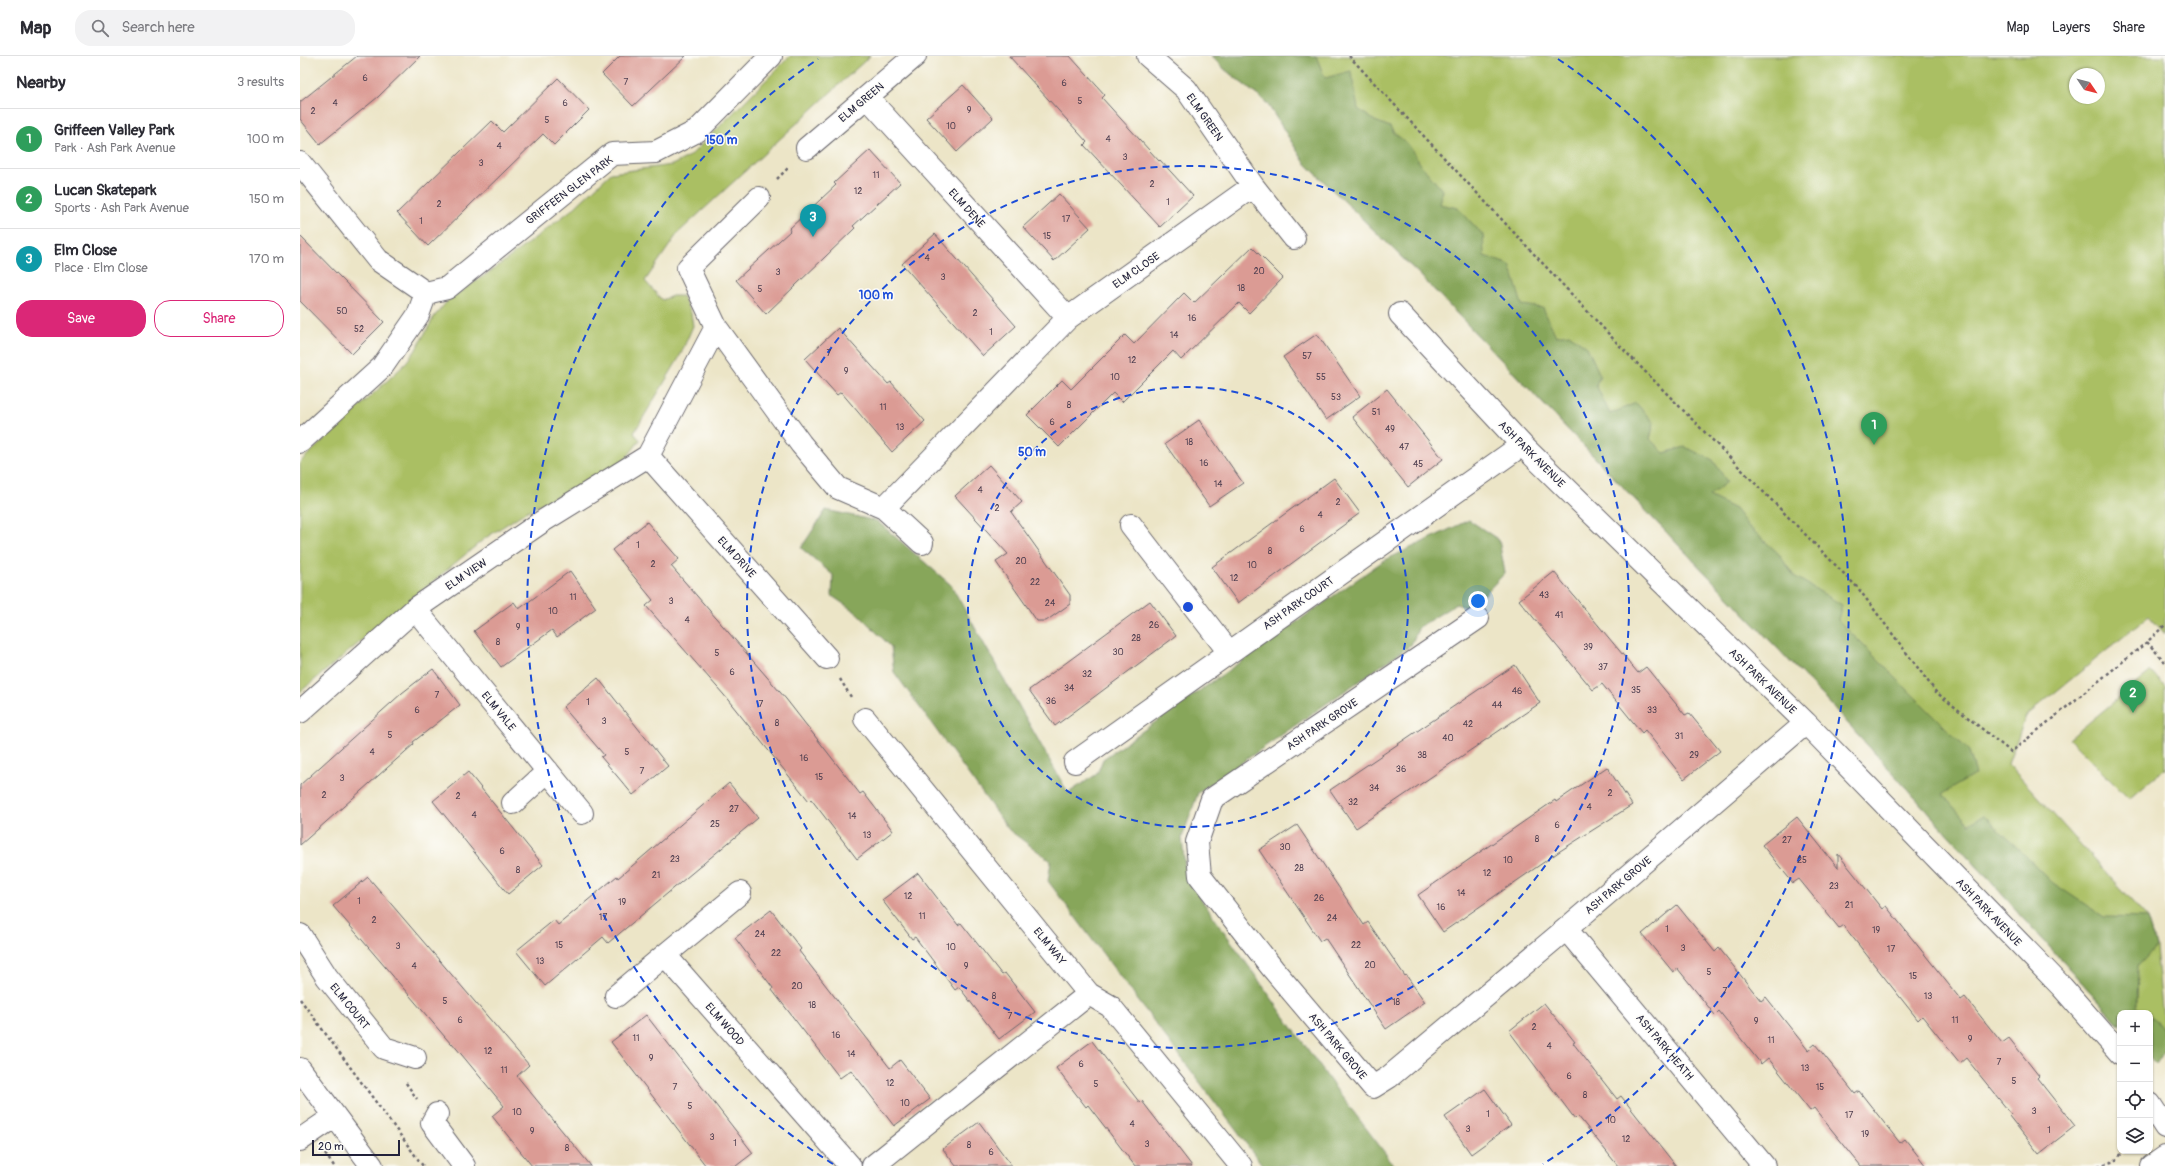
<!DOCTYPE html>
<meta charset="utf-8">
<style>
:root{--surface:#fff;--page:#f2f2f3;--text:#2b2b33;--muted:#7c7c81;--line:#e1e1e2;--accent:#db2777}
body{margin:0;font-family:Pangolin,sans-serif;background:var(--page);color:var(--text)}
.controls{position:absolute;right:12px;bottom:12px;display:grid;overflow:hidden;border-radius:8px;box-shadow:0 1px 3px #0004}
.controls button{width:36px;height:36px;display:grid;place-items:center;padding:0;border:0;border-bottom:1px solid var(--line);background:var(--surface);color:var(--text);font:20px sans-serif}
.compass{position:absolute;left:1769px;top:12px;width:36px;height:36px;border-radius:50%;background:var(--surface);box-shadow:0 1px 3px #0004;rotate:125deg}
.scale{position:absolute;left:12px;bottom:10px;width:88px;box-sizing:border-box;padding-left:4px;border:2px solid #22223b;border-top:0;font-size:11px;line-height:14px;white-space:nowrap;color:#22223b;-webkit-text-stroke:3px #fdfcf7;paint-order:stroke}
.you{position:absolute;left:1178px;top:545px;width:14px;height:14px;margin:-10px;border:3px solid #fff;border-radius:50%;background:#1a73e8;box-shadow:0 0 0 6px #1a73e833}
.badge{display:grid;place-items:center;width:26px;height:26px;border-radius:50%;background:var(--accent);color:#fff;font-size:13px;font-weight:700}
.pin{position:absolute;translate:-50% -33px;filter:drop-shadow(0 1px 2px #0008)}
.pin::after{content:'';position:absolute;top:21px;width:14px;height:12px;background:inherit;clip-path:polygon(0 0,100% 0,50% 100%)}
.list{margin:0;padding:0;list-style:none}
h2{display:flex;justify-content:space-between;align-items:center;height:52px;margin:0;padding:0 16px;font-size:17px}
h2 small{font-size:13px;font-weight:400;color:var(--muted)}
.list li{display:grid;grid-template-columns:26px 1fr auto;gap:12px;align-items:center;box-sizing:border-box;height:60px;padding:0 16px;border-top:1px solid var(--line)}
.list b{display:block;font-size:15px;white-space:nowrap}
.list p{margin:0;font-size:13px;white-space:nowrap;color:var(--muted)}
.list em{font-size:13px;font-style:normal;color:var(--muted)}
.actions{display:flex;gap:8px;padding:12px 16px}
.actions a{flex:1;padding:9px 0;border:1px solid var(--accent);border-radius:16px;text-align:center;font-size:14px;color:var(--accent)}
.actions .main{background:var(--accent);color:#fff}
.icon{flex:none;width:22px;height:22px;fill:none;stroke:currentColor;stroke-width:2;stroke-linecap:round;stroke-linejoin:round}
.map{position:relative;flex:none;width:1865px;height:1110px;overflow:hidden}
header{display:flex;align-items:center;gap:24px;box-sizing:border-box;height:56px;padding:0 20px;background:var(--surface);border-bottom:1px solid var(--line)}
header strong{font-size:19px}
nav{display:flex;gap:22px;margin-inline-start:auto;font-size:14px}
.search{width:280px;height:36px;background:var(--page);display:flex;align-items:center;gap:10px;box-sizing:border-box;padding:0 14px;border-radius:16px;color:var(--muted);font-size:15px}
main{display:flex}
aside{flex:1;background:var(--surface)}
.map>svg:first-child{display:block}
.green{fill:#aabf64;stroke:#667050;fill-rule:evenodd}
.forest{fill:#87a65a;stroke:#54644a}
.building{fill:#db9b94}
.lines{fill:none;stroke-linecap:round;stroke-linejoin:round}
.minor-casing{stroke:#69666c;stroke-width:24}
.path{stroke:#69666c;stroke-width:2.5;stroke-dasharray:3 3;stroke-linecap:butt}
.minor{stroke:#fff;stroke-width:22}
.ring{fill:none;stroke:#1d4ed8;stroke-width:2;stroke-dasharray:7 5}
.labels{text-anchor:middle;stroke-width:3;stroke-linejoin:round;paint-order:stroke}
.number-label{font-size:9px;fill:#504051}
.street-label{font-size:11px;fill:#22223b;stroke:#fdfcf7}
.centre{fill:#1d4ed8;stroke:#fdfcf7;stroke-width:2}
.ring-label{font-size:12px;text-anchor:middle;font-weight:bold;fill:#1d4ed8;stroke:#fdfcf7;stroke-width:3;stroke-linejoin:round;paint-order:stroke}
</style>
<header>
<strong>Map</strong>
<div class="search"><svg class="icon" aria-label="search" viewBox="0 0 24 24"><circle cx="10" cy="10" r="6"/><path d="M15 15l6 6"/></svg>Search here</div>
<nav><a>Map</a><a>Layers</a><a>Share</a></nav>
</header>
<main>
<aside>
<h2>Nearby<small>3 results</small></h2>
<ul class="list">
<li><span class="badge" style="background:#2e9e5b">1</span><div><b>Griffeen Valley Park</b><p>Park · Ash Park Avenue</p></div><em>100 m</em></li>
<li><span class="badge" style="background:#2e9e5b">2</span><div><b>Lucan Skatepark</b><p>Sports · Ash Park Avenue</p></div><em>150 m</em></li>
<li><span class="badge" style="background:#0f9aa8">3</span><div><b>Elm Close</b><p>Place · Elm Close</p></div><em>170 m</em></li>
</ul>
<div class="actions"><a class="main">Save</a><a>Share</a></div>
</aside>
<div class="map">
<svg width="1865" height="1110" viewBox="0 0 1865 1110">
<rect width="100%" height="100%" fill="#fdfcf7"/>
<filter id="ink" filterUnits="userSpaceOnUse"><feTurbulence type="fractalNoise" baseFrequency=".025" numOctaves="2"/><feDisplacementMap in="SourceGraphic" scale="8" xChannelSelector="R" yChannelSelector="G"/><feConvolveMatrix kernelMatrix="1 2 1 2 8 2 1 2 1" color-interpolation-filters="sRGB"/></filter>
<filter id="wash" filterUnits="userSpaceOnUse"><feTurbulence type="fractalNoise" baseFrequency=".012" numOctaves="4" result="noise"/><feDisplacementMap in="SourceGraphic" scale="16" xChannelSelector="R" yChannelSelector="G"/><feGaussianBlur stdDeviation="0.9" result="paint"/><feColorMatrix in="noise" values="0 0 0 0 0 0 0 0 0 0 0 0 0 0 0 0 0 1.4 0 .05"/><feComposite in="paint" operator="in"/></filter>
<g filter="url(#wash)">
<rect width="100%" height="100%" fill="#ece5c7"/>
<path class="green" d="M490,0H570L378,177L345,225L362,244L372,240H382L391,257L393,270L379,302L334,377L340,384L325,404L300,420L227,455L184,483L0,636V406L103,310L115,295L134,261L148,244L194,213L274,152L311,117L372,109L390,100Z
M911,0H1865V578L1849,560L1726,660L1708,708L1847,862L1856,891L1864,972L1865,994L1856,1008L1850,1002V957H1820V969L1525,642L1120,219L1005,107L967,47L923,12ZM1775,18H1799V42H1775Z
M1851,615L1865,631V712L1829,743L1769,683Z"/>
<path class="forest" d="M911,0H1016L1025,22L1051,15L1058,53L1075,65L1090,71L1094,77L1108,88L1121,109L1142,134L1139,148L1158,152L1183,179L1184,200L1210,209L1222,249L1243,252L1256,280L1269,278L1287,291L1300,319L1296,329L1310,358L1336,347L1354,367L1350,383L1364,397L1385,391L1413,404L1427,426L1409,440L1435,453L1448,470L1478,497L1494,520L1542,549L1538,564L1669,695L1676,718L1642,738L1669,768L1684,759L1753,827L1804,861L1847,862L1856,891L1838,910L1837,951L1844,957H1820V969L1525,642L1120,219L1005,107L967,47L923,12Z
M526,454L577,465L651,529L768,737L797,718L803,703L1083,505L1169,464L1199,484L1205,517L1170,553L1156,548L1119,571L1111,589L898,737L882,782L886,822L1036,1033L1095,1110H963L748,825L751,805L709,774L594,616L591,591L557,557L532,540L533,519L501,492Z
M1850,961L1864,972L1865,994L1856,1008L1850,1002Z"/>
<g id="blocks">
<path class="building" d="M57,0H120L78,41L20,88L0,63V46Z
M320,0H386L333,50L302,18Z
M709,0H770L805,39L802,42L859,105L860,104L893,140L860,171L784,89L787,86Z
M258,22L289,54L254,89L243,78L128,190L97,157L192,65L203,76Z
M663,29L693,62L657,96L626,62Z
M570,94L600,127L553,170L555,172L466,258L436,224L490,175L489,173L536,129L534,127Z
M759,138L790,172L754,205L723,171Z
M635,178L716,270L683,300L602,208Z
M0,180L84,266L52,298L0,245Z
M952,191L983,222L949,257L939,247L881,304L873,295L822,346L813,337L759,391L727,359L762,324L771,333L825,279L834,288L884,237L894,247Z
M538,272L588,328L591,326L625,365L592,396L541,336L537,339L505,303Z
M1017,278L1060,340L1026,364L983,301Z
M1087,333L1143,403L1108,431L1052,361Z
M899,364L943,427L909,450L865,388Z
M689,409L722,446L711,456L770,539V548L746,565H737L696,506L708,498L655,440Z
M1034,422L1060,457L938,547L912,511Z
M347,466L379,503L371,510L486,643L560,738L563,736L593,775L557,803L511,743L509,745L424,639L346,550L353,544L312,494Z
M270,515L296,552L257,581L252,574L201,611L174,575L214,546L219,553Z
M1254,516L1338,617L1346,611L1385,659L1389,657L1420,695L1384,723L1345,674L1342,677L1302,628L1293,634L1219,544Z
M850,545L876,580L755,670L729,634Z
M1215,609L1240,647L1056,772L1030,734Z
M133,613L160,649L113,686L114,688L96,704L0,789V729L102,637Z
M298,622L368,710L333,739L301,701L304,699L263,651Z
M1307,711L1332,749L1260,795L1143,876L1118,839L1255,744L1256,746Z
M168,716L243,809L208,838L133,745Z
M429,727L458,762L308,887L303,881L245,930L216,895L254,864L258,869L317,820L318,822Z
M1497,761L1538,812V798L1582,853L1586,850L1661,944L1665,941L1702,987L1709,982L1739,1020L1737,1022L1775,1070L1739,1098L1709,1060L1711,1058L1666,1002L1660,1007L1622,960L1618,964L1543,869L1539,872L1499,823L1493,827L1462,789Z
M997,769L1064,869L1068,866L1105,920L1106,919L1125,946L1086,973L1025,882L1020,885L959,794Z
M618,817L658,869L661,867L702,919L705,917L735,956L699,983L659,931L655,934L615,881L612,883L582,844Z
M68,821L229,1009L217,1020L291,1110H232L192,1060L204,1050L152,987L151,988L33,850Z
M1377,849L1415,896L1419,892L1461,945L1466,941L1508,994L1515,988L1555,1038L1559,1035L1600,1087L1605,1083L1626,1110H1561L1514,1052L1510,1055L1468,1002L1461,1008L1419,955L1415,959L1378,913L1373,916L1342,878Z
M471,854L501,893L499,895L590,1012L600,1004L630,1043L594,1070L551,1014L540,1022L472,934L473,932L435,882Z
M1244,947L1275,986L1273,987L1317,1043L1321,1040L1376,1110H1318L1278,1060L1275,1063L1209,975Z
M346,959L453,1097L436,1110H406L311,986Z
M792,985L840,1047L842,1045L892,1110H835L788,1049L786,1051L756,1012Z
M1185,1033L1211,1069L1171,1098L1145,1061Z
M679,1066L712,1110H656L643,1093Z"/>
</g>
</g>
<g filter="url(#ink)">
<use href="#blocks" fill-opacity="0" stroke="#69666c" stroke-width="1"/>
<g class="lines">
<g class="minor-casing">
<path id="minor" d="M848,0L886,33L953,130L994,182
M567,41L768,262
M507,92L615,0
M0,107L78,204L126,237
M126,237L147,232L312,98L356,96L397,75L471,0
M1100,258L1222,389L1506,667L1762,931L1820,997
M416,271L501,388L538,432L584,452L768,262L953,130
M0,386L82,311L118,259L126,237
M348,400L416,271L388,212L459,142
M348,400L527,602
M584,452L622,487
M831,469L929,596
M115,553L282,757
M1178,562L912,743L897,786L900,820L973,913L1073,1031L1089,1021L1266,873L1506,667
M0,656L115,553L243,465L348,400
M565,663L789,938L810,950L941,1110
M775,706L1222,389
M213,747L248,715
M440,837L365,899L550,1110
M1266,873L1464,1110
M0,879L27,921L84,992L115,1002
M316,940L365,899
M0,1013L72,1110
M1850,1048L1865,1071
M137,1058L132,1067L164,1110
M0,1084L35,1060
M573,1110L789,938
M1852,1110L1865,1101"/>
</g>
<path class="path" d="M1049,0L1319,289L1558,532L1636,636L1711,696L1847,586L1865,569
M477,123L489,111
M1847,586L1865,606
M540,623L551,641
M0,943L123,1110
M106,1027L117,1043
M25,1098L34,1110
M1798,1110L1815,1105L1824,1095"/>
<use href="#minor" class="minor"/>
</g>
</g>
<g class="ring">
<circle cx="888" cy="551" r="220"/>
<circle cx="888" cy="551" r="441"/>
<path d="M533 1108A661 661 0 0 1 518 3M1258 3A661 661 0 0 1 1243 1108"/>
</g>
<g class="labels">
<g class="number-label">
<text x="65" y="25">6</text>
<text x="326" y="29">7</text>
<text x="764" y="30">6</text>
<text x="780" y="48">5</text>
<text x="35" y="50">4</text>
<text x="265" y="50">6</text>
<text x="669" y="57">9</text>
<text x="13" y="58">2</text>
<text x="247" y="67">5</text>
<text x="651" y="73">10</text>
<text x="808" y="86">4</text>
<text x="199" y="93">4</text>
<text x="825" y="104">3</text>
<text x="181" y="110">3</text>
<text x="576" y="122">11</text>
<text x="852" y="131">2</text>
<text x="558" y="138">12</text>
<text x="868" y="149">1</text>
<text x="139" y="151">2</text>
<text x="766" y="166">17</text>
<text x="121" y="168">1</text>
<text x="747" y="183">15</text>
<text x="627" y="205">4</text>
<text x="959" y="218">20</text>
<text x="478" y="219">3</text>
<text x="643" y="224">3</text>
<text x="941" y="235">18</text>
<text x="460" y="236">5</text>
<text x="42" y="258">50</text>
<text x="675" y="260">2</text>
<text x="892" y="265">16</text>
<text x="59" y="276">52</text>
<text x="691" y="279">1</text>
<text x="874" y="282">14</text>
<text x="529" y="300">7</text>
<text x="1007" y="303">57</text>
<text x="832" y="307">12</text>
<text x="546" y="318">9</text>
<text x="815" y="324">10</text>
<text x="1021" y="324">55</text>
<text x="1036" y="344">53</text>
<text x="769" y="352">8</text>
<text x="583" y="354">11</text>
<text x="1076" y="359">51</text>
<text x="752" y="369">6</text>
<text x="600" y="374">13</text>
<text x="1090" y="376">49</text>
<text x="889" y="389">18</text>
<text x="1104" y="394">47</text>
<text x="904" y="410">16</text>
<text x="1118" y="411">45</text>
<text x="918" y="431">14</text>
<text x="680" y="437">4</text>
<text x="1038" y="449">2</text>
<text x="697" y="455">2</text>
<text x="1020" y="462">4</text>
<text x="1002" y="476">6</text>
<text x="338" y="492">1</text>
<text x="970" y="498">8</text>
<text x="721" y="508">20</text>
<text x="353" y="511">2</text>
<text x="952" y="512">10</text>
<text x="934" y="525">12</text>
<text x="735" y="529">22</text>
<text x="1244" y="542">43</text>
<text x="273" y="544">11</text>
<text x="371" y="548">3</text>
<text x="750" y="550">24</text>
<text x="253" y="558">10</text>
<text x="1259" y="562">41</text>
<text x="387" y="567">4</text>
<text x="854" y="572">26</text>
<text x="218" y="574">9</text>
<text x="836" y="585">28</text>
<text x="198" y="589">8</text>
<text x="1288" y="594">39</text>
<text x="818" y="599">30</text>
<text x="417" y="600">5</text>
<text x="1303" y="614">37</text>
<text x="432" y="619">6</text>
<text x="787" y="621">32</text>
<text x="769" y="635">34</text>
<text x="1336" y="637">35</text>
<text x="1217" y="638">46</text>
<text x="137" y="642">7</text>
<text x="751" y="648">36</text>
<text x="288" y="649">1</text>
<text x="461" y="651">7</text>
<text x="1197" y="652">44</text>
<text x="117" y="657">6</text>
<text x="1352" y="657">33</text>
<text x="304" y="668">3</text>
<text x="477" y="670">8</text>
<text x="1168" y="671">42</text>
<text x="90" y="682">5</text>
<text x="1379" y="683">31</text>
<text x="1148" y="685">40</text>
<text x="72" y="699">4</text>
<text x="327" y="699">5</text>
<text x="1122" y="702">38</text>
<text x="1394" y="702">29</text>
<text x="504" y="705">16</text>
<text x="1101" y="716">36</text>
<text x="342" y="718">7</text>
<text x="519" y="724">15</text>
<text x="42" y="725">3</text>
<text x="1074" y="735">34</text>
<text x="1310" y="740">2</text>
<text x="24" y="742">2</text>
<text x="158" y="743">2</text>
<text x="1053" y="749">32</text>
<text x="1289" y="754">4</text>
<text x="434" y="756">27</text>
<text x="174" y="762">4</text>
<text x="552" y="763">14</text>
<text x="415" y="771">25</text>
<text x="1257" y="772">6</text>
<text x="567" y="782">13</text>
<text x="1237" y="786">8</text>
<text x="1487" y="787">27</text>
<text x="985" y="794">30</text>
<text x="202" y="798">6</text>
<text x="375" y="806">23</text>
<text x="1208" y="807">10</text>
<text x="1502" y="807">25</text>
<text x="999" y="815">28</text>
<text x="218" y="817">8</text>
<text x="1187" y="820">12</text>
<text x="356" y="822">21</text>
<text x="1534" y="833">23</text>
<text x="1161" y="840">14</text>
<text x="608" y="843">12</text>
<text x="1019" y="845">26</text>
<text x="59" y="848">1</text>
<text x="322" y="849">19</text>
<text x="1549" y="852">21</text>
<text x="1141" y="854">16</text>
<text x="622" y="863">11</text>
<text x="303" y="864">17</text>
<text x="1032" y="865">24</text>
<text x="74" y="867">2</text>
<text x="1367" y="876">1</text>
<text x="1576" y="877">19</text>
<text x="460" y="881">24</text>
<text x="259" y="892">15</text>
<text x="1056" y="892">22</text>
<text x="98" y="893">3</text>
<text x="651" y="894">10</text>
<text x="1383" y="895">3</text>
<text x="1591" y="896">17</text>
<text x="476" y="900">22</text>
<text x="240" y="908">13</text>
<text x="1070" y="912">20</text>
<text x="114" y="913">4</text>
<text x="666" y="913">9</text>
<text x="1409" y="919">5</text>
<text x="1613" y="923">15</text>
<text x="497" y="933">20</text>
<text x="1425" y="938">7</text>
<text x="694" y="943">8</text>
<text x="1628" y="943">13</text>
<text x="145" y="948">5</text>
<text x="1096" y="949">18</text>
<text x="512" y="952">18</text>
<text x="710" y="963">7</text>
<text x="160" y="967">6</text>
<text x="1655" y="967">11</text>
<text x="1456" y="968">9</text>
<text x="1234" y="974">2</text>
<text x="536" y="982">16</text>
<text x="336" y="985">11</text>
<text x="1670" y="986">9</text>
<text x="1471" y="987">11</text>
<text x="1249" y="993">4</text>
<text x="188" y="998">12</text>
<text x="551" y="1001">14</text>
<text x="351" y="1005">9</text>
<text x="1699" y="1009">7</text>
<text x="781" y="1011">6</text>
<text x="1505" y="1015">13</text>
<text x="204" y="1017">11</text>
<text x="1269" y="1023">6</text>
<text x="1714" y="1028">5</text>
<text x="590" y="1030">12</text>
<text x="796" y="1031">5</text>
<text x="375" y="1034">7</text>
<text x="1520" y="1034">15</text>
<text x="1285" y="1042">8</text>
<text x="605" y="1050">10</text>
<text x="390" y="1053">5</text>
<text x="1734" y="1058">3</text>
<text x="217" y="1059">10</text>
<text x="1188" y="1061">1</text>
<text x="1549" y="1062">17</text>
<text x="1311" y="1067">10</text>
<text x="832" y="1071">4</text>
<text x="1168" y="1076">3</text>
<text x="1749" y="1077">1</text>
<text x="232" y="1078">9</text>
<text x="1565" y="1081">19</text>
<text x="412" y="1084">3</text>
<text x="1326" y="1086">12</text>
<text x="435" y="1090">1</text>
<text x="847" y="1091">3</text>
<text x="669" y="1092">8</text>
<text x="267" y="1095">8</text>
<text x="691" y="1099">6</text>
</g>
<g class="street-label">
<text transform="translate(561 46) rotate(-40)" y="4">ELM GREEN</text>
<text transform="translate(905 61) rotate(55)" y="4">ELM GREEN</text>
<text transform="translate(269 134) rotate(-37)" y="4">GRIFFEEN GLEN PARK</text>
<text transform="translate(667 152) rotate(48)" y="4">ELM DENE</text>
<text transform="translate(836 214) rotate(-35)" y="4">ELM CLOSE</text>
<text transform="translate(1232 398) rotate(45)" y="4">ASH PARK AVENUE</text>
<text transform="translate(437 501) rotate(48)" y="4">ELM DRIVE</text>
<text transform="translate(166 518) rotate(-34)" y="4">ELM VIEW</text>
<text transform="translate(998 547) rotate(-35)" y="4">ASH PARK COURT</text>
<text transform="translate(1463 625) rotate(44)" y="4">ASH PARK AVENUE</text>
<text transform="translate(199 655) rotate(51)" y="4">ELM VALE</text>
<text transform="translate(1022 668) rotate(-34)" y="4">ASH PARK GROVE</text>
<text transform="translate(1318 829) rotate(-40)" y="4">ASH PARK GROVE</text>
<text transform="translate(1689 856) rotate(46)" y="4">ASH PARK AVENUE</text>
<text transform="translate(750 890) rotate(51)" y="4">ELM WAY</text>
<text transform="translate(50 950) rotate(51)" y="4">ELM COURT</text>
<text transform="translate(425 968) rotate(49)" y="4">ELM WOOD</text>
<text transform="translate(1038 990) rotate(50)" y="4">ASH PARK GROVE</text>
<text transform="translate(1365 991) rotate(50)" y="4">ASH PARK HEATH</text>
</g>
</g>
<circle cx="888" cy="551" r="6" class="centre"/>
<g class="ring-label">
<text x="421" y="88">150 m</text>
<text x="576" y="243">100 m</text>
<text x="732" y="400">50 m</text>
</g>
</svg>
<div class="controls">
<button>+</button>
<button>−</button>
<button><svg class="icon" aria-label="locate" viewBox="0 0 24 24"><circle cx="12" cy="12" r="6"/><path d="M12 2v4M12 18v4M2 12h4M18 12h4"/></svg></button>
<button><svg class="icon" aria-label="layers" viewBox="0 0 24 24"><path d="M12 4l9 5-9 5-9-5zM3 14l9 5 9-5"/></svg></button>
</div>
<svg class="compass" viewBox="-18 -18 36 36"><path d="M0-13l5 13h-10z" fill="#e53935"/><path d="M0 13l5-13h-10z" fill="#7c7c81"/></svg>
<div class="scale">20 m</div>
<div class="you"></div>
<div class="pin badge" style="left:1574px;top:389px;background:#2e9e5b">1</div>
<div class="pin badge" style="left:1833px;top:657px;background:#2e9e5b">2</div>
<div class="pin badge" style="left:513px;top:181px;background:#0f9aa8">3</div>
</div>
</main>
